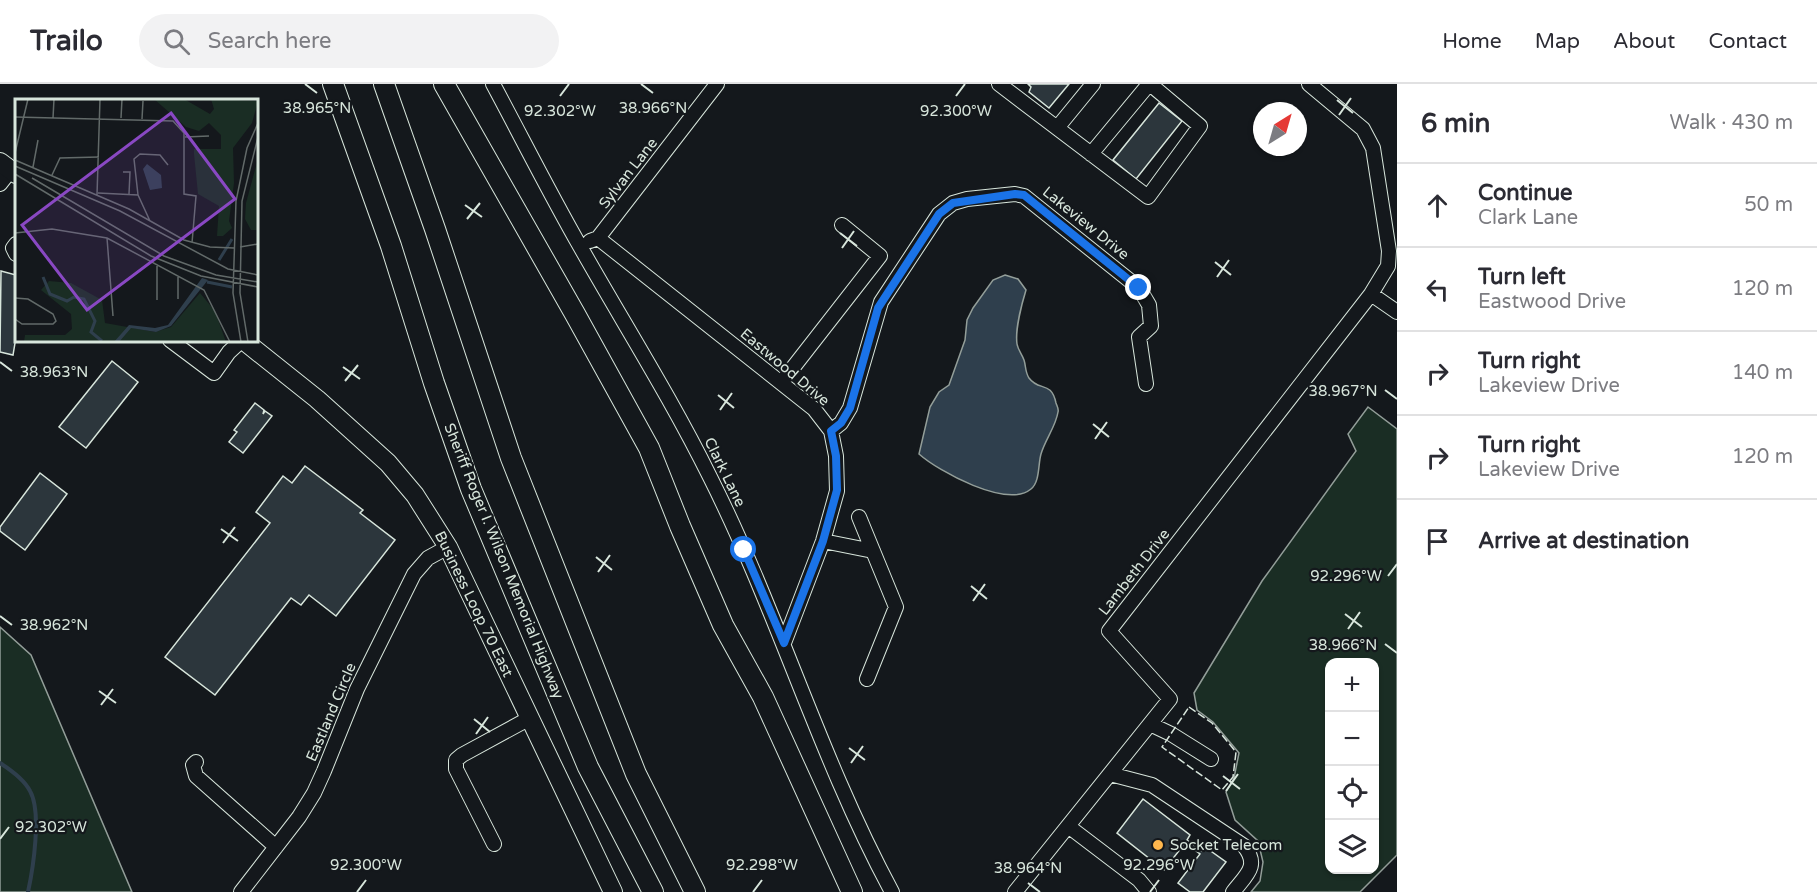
<!DOCTYPE html>
<meta charset="utf-8">
<style>
:root{--surface:#fff;--page:#f2f2f3;--text:#2b2b33;--muted:#7c7c81;--line:#e1e1e2}
body{margin:0;font-family:"Varela Round",sans-serif;background:var(--page);color:var(--text)}
.controls{position:absolute;right:18px;bottom:18px;display:grid;overflow:hidden;border-radius:12px;box-shadow:0 2px 4px #0004}
.controls button{width:54px;height:54px;display:grid;place-items:center;padding:0;border:0;border-bottom:2px solid var(--line);background:var(--surface);color:var(--text);font:30px sans-serif}
.compass{position:absolute;left:1253px;top:18px;width:54px;height:54px;border-radius:50%;background:var(--surface);box-shadow:0 2px 4px #0004;rotate:37deg}
.stop{position:absolute;width:18px;height:18px;margin:-14px;border:4px solid #1a73e8;border-radius:50%;background:#fff}
.stop.end{background:#1a73e8;border-color:#fff;box-shadow:0 2px 6px #0008}
.list{margin:0;padding:0;list-style:none}
h2{display:flex;justify-content:space-between;align-items:center;height:78px;margin:0;padding:0 24px;font-size:26px}
h2 small{font-size:20px;font-weight:400;color:var(--muted)}
.list li{display:grid;grid-template-columns:39px 1fr auto;gap:18px;align-items:center;box-sizing:border-box;height:84px;padding:0 24px;border-top:2px solid var(--line)}
.list b{display:block;font-size:22px;white-space:nowrap}
.list p{margin:0;font-size:20px;white-space:nowrap;color:var(--muted)}
.list em{font-size:20px;font-style:normal;color:var(--muted)}
.icon{flex:none;width:33px;height:33px;fill:none;stroke:currentColor;stroke-width:2;stroke-linecap:round;stroke-linejoin:round}
.map{position:relative;flex:none;width:1397px;height:808px;overflow:hidden}
header{display:flex;align-items:center;gap:36px;box-sizing:border-box;height:84px;padding:0 30px;background:var(--surface);border-bottom:2px solid var(--line)}
header strong{font-size:28px}
nav{display:flex;gap:33px;margin-inline-start:auto;font-size:21px}
.search{width:420px;height:54px;background:var(--page);display:flex;align-items:center;gap:15px;box-sizing:border-box;padding:0 21px;border-radius:33px;color:var(--muted);font-size:22px}
main{display:flex}
aside{flex:1;background:var(--surface)}
.map>svg:first-child{display:block}
.green{fill:#1a2d24;stroke:#939e99;stroke-width:1.5;fill-rule:evenodd}
.water{fill:#2f3f4d;stroke:#939e99;stroke-width:1.5}
.lines{fill:none;stroke-linecap:round;stroke-linejoin:round}
.stream{stroke:#2f3f4d;stroke-width:4}
.building{fill:#2c363c;stroke:#d8e6dc;stroke-width:1.5}
.minor-casing{stroke:#d8e6dc;stroke-width:16}
.major-casing{stroke:#d8e6dc;stroke-width:20}
.highway-casing{stroke:#d8e6dc;stroke-width:22}
.minor{stroke:#14181c;stroke-width:14}
.major{stroke:#14181c;stroke-width:18}
.highway{stroke:#14181c;stroke-width:20}
.fence{stroke:#d8e6dc;stroke-width:1.5;stroke-dasharray:8 3;stroke-linecap:butt}
.route{stroke:#1a73e8;stroke-width:8}
.ticks{fill:none;stroke:#d8e6dc;stroke-width:2}
.poi-dot{fill:#ffb74d;stroke:#14181c;stroke-width:2}
.labels{text-anchor:middle;stroke-width:4.5;stroke-linejoin:round;paint-order:stroke}
.street-label{font-size:15px;fill:#d8e6dc;stroke:#14181c}
.poi-label{font-size:15px;fill:#d8e6dc;stroke:#14181c;text-anchor:start}
.inset-river{fill:none;stroke:#2f3f4d;stroke-width:3}
.inset-road{fill:none;stroke:#626a69;stroke-width:1.5}
.view{fill:#8948c3;fill-opacity:0.15;stroke:#8948c3;stroke-width:3}
.inset-edge{fill:none;stroke:#d8e6dc;stroke-width:3}
.ticks-label{font-size:15px;text-anchor:middle;fill:#d8e6dc;stroke:#14181c;stroke-width:4.5;stroke-linejoin:round;paint-order:stroke}
</style>
<header>
<strong>Trailo</strong>
<div class="search"><svg class="icon" aria-label="search" viewBox="0 0 24 24"><circle cx="10" cy="10" r="6"/><path d="M15 15l6 6"/></svg>Search here</div>
<nav><a>Home</a><a>Map</a><a>About</a><a>Contact</a></nav>
</header>
<main>
<div class="map">
<svg width="1397" height="808" viewBox="0 0 1397 808">
<rect width="100%" height="100%" fill="#14181c"/>
<path class="green" d="M1368,323L1397,345V771L1360,808H1251L1260,797L1263,778L1258,757L1235,736L1226,708L1234,694L1239,669L1213,638L1197,626L1194,609L1262,497L1356,367L1348,350ZM1330,578H1374V786H1330Z
M0,543L31,571L132,808H0Z"/>
<path class="water" d="M1005,191L1018,195L1026,206C1022,219 1015,246 1017,260C1018,266 1022,270 1024,276C1026,282 1025,288 1029,294C1039,308 1051,296 1056,319C1057,322 1059,325 1058,328C1056,342 1045,356 1041,370C1038,380 1040,398 1031,405C1007,425 938,387 919,370L930,323L939,308L949,301L965,256L967,236L973,224L993,196Z"/>
<g class="lines">
<path class="stream" d="M0,679C11,686 24,695 30,707C42,728 33,785 28,808"/>
</g>
<path class="building" d="M1028,0H1069L1049,24L1029,8L1031,3Z
M1159,19L1182,37L1136,95L1113,76Z
M1,187L16,191V253L13,271L0,268Z
M112,277L138,298L86,364L59,343Z
M255,319L264,326L263,330L265,327L272,332L243,369L229,358L237,348L234,346Z
M305,382L363,426L360,429L395,456L336,532L309,511L301,521L291,514L215,611L165,573L270,439L256,428L283,392L292,399Z
M40,389L67,410L25,466L0,447V443Z
M1143,715L1190,751L1187,756L1202,767L1205,763L1226,778L1203,808H1190L1178,799L1200,770L1185,759L1164,786L1117,749Z"/>
<g class="lines">
<g class="minor-casing">
<path id="minor" d="M493,0C522,54 550,110 581,164C624,240 671,314 710,393C778,528 820,675 892,808
M999,0L1148,113L1200,42L1150,0
M1057,44L1093,0
M1091,70L1149,0
M0,100L11,86
M598,154L814,325L831,347L836,372L837,407L823,457L784,559
M590,157L598,154L717,0
M16,160L13,164L16,170
M1371,210L1397,228
M170,256L214,289L229,268L242,256
M781,299L880,172L842,141
M831,347L841,339L850,324L881,218L939,130L953,119L967,115L1015,110L1024,112L1139,204L1149,221L1151,242L1139,253L1146,300
M859,433L896,523L867,595
M823,457L873,467
M1150,640L1171,650L1211,675
M196,678L193,681L196,692L276,763
M1110,690L1152,701L1244,762C1260,782 1246,791 1233,808
M1068,742L1139,796L1149,808
M494,760L456,685V676L462,671L530,634
M241,808L299,733L314,709L324,687L357,605L414,490L428,474L448,463
M1015,808L1170,615L1109,547L1371,210L1388,182L1389,167L1373,64L1363,45L1309,0"/>
</g>
<g class="major-casing">
<path id="major" d="M0,78L16,90
M243,256L317,315L388,379L415,411L448,463L613,808"/>
</g>
<g class="highway-casing">
<path id="highway" d="M333,0L391,162L434,299L471,405L588,683L653,808
M384,0L435,145L511,374L636,690L695,808
M444,0L575,230L649,364L680,442L723,541L763,613L852,808"/>
</g>
<use href="#minor" class="minor"/>
<use href="#major" class="major"/>
<use href="#highway" class="highway"/>
<path class="fence" d="M1189,623L1212,639L1236,668L1233,693L1222,706L1162,663Z"/>
</g>
<g class="lines">
<path class="route" d="M744,466L784,559L823,457L837,406L836,372L831,347L841,339L850,324L878,224L939,130L953,119L1015,110L1024,111L1139,204"/>
</g>
<path class="ticks" d="M305,0L317,9M641,0L653,9M560,12L569,0M956,12L965,0M1337,16L1353,29M1339,31L1351,14M465,121L482,133M467,135L480,119M840,149L857,162M842,164L854,147M1215,178L1231,191M1217,193L1229,176M0,278L12,287M343,283L360,295M345,297L358,281M1385,306L1397,315M718,311L734,324M720,326L732,309M1093,340L1109,353M1095,355L1107,338M221,445L238,457M223,459L235,443M596,473L612,486M598,488L610,471M1388,492L1397,480M971,502L987,515M973,517L985,500M1345,530L1362,543M0,532L12,541M1348,545L1360,528M1385,560L1397,569M99,607L116,619M101,621L113,605M474,635L490,648M476,650L488,633M849,664L865,676M851,679L863,662M1223,692L1240,705M1226,707L1238,690M0,755L9,743M1028,799L1040,808M357,808L366,796M753,808L762,796M1150,808L1159,796"/>
<circle class="poi-dot" cx="1158" cy="761" r="6"/>
<g class="labels">
<g class="street-label">
<text transform="translate(628 89) rotate(-52)" y="5">Sylvan Lane</text>
<text transform="translate(1086 139) rotate(39)" y="5">Lakeview Drive</text>
<text transform="translate(785 283) rotate(40)" y="5">Eastwood Drive</text>
<text transform="translate(725 388) rotate(64)" y="5">Clark Lane</text>
<text transform="translate(504 477) rotate(68)" y="5">Sheriff Roger I. Wilson Memorial Highway</text>
<text transform="translate(1134 488) rotate(-52)" y="5">Lambeth Drive</text>
<text transform="translate(474 520) rotate(64)" y="5">Business Loop 70 East</text>
<text transform="translate(331 628) rotate(-67)" y="5">Eastland Circle</text>
</g>
<g class="poi-label">
<text x="1170" y="766">Socket Telecom</text>
</g>
</g>
<g transform="translate(15 15)">
<rect width="243" height="243" fill="#14181c"/>
<path d="M139,0H169L195,15L199,10L196,0L243,2L237,24L218,49L219,84L214,122L217,129L208,137H202L204,107L183,95L179,55V50H206V36L194,24L184,32L171,28ZM243,60V131H236L230,120L231,104ZM34,182L56,184L87,201L90,224L140,233L156,228L185,194L200,212L211,243H9L10,236H50L57,230L56,215L26,191Z" fill="#1a2d24"/>
<path d="M132,65L146,76L147,89L135,91L128,70ZM187,179L193,181L156,227L141,233L116,229L104,243H99L114,226L140,229L153,226Z" fill="#2f3f4d"/>
<path class="inset-river" d="M204,161L217,140M28,178L35,195L52,202L59,198L69,200L80,222L76,233L87,242M192,183L217,188"/>
<path class="inset-road" d="M0,18L158,22L169,34V95L181,97L177,144M38,19L39,0M106,19L107,0M127,20L128,2M170,38L194,37M0,54L13,0M0,61L114,110L169,141L195,148L219,149M0,67L105,112L213,170L243,176M18,68L23,41M108,73H115L114,95M0,75L136,157L186,177L243,188M37,76L45,59L84,58M17,79L149,157L201,176L243,183M83,94L123,96L135,122M82,96L85,0M123,96L119,60L125,55L145,56L153,66M0,134L37,130L92,139L189,191L215,243M92,139L98,217M225,148L243,145M142,167V201M163,178V200M0,199L13,200L38,215L41,222L38,225H7L0,220M226,243L218,194L221,102L232,49L243,24M233,243L225,194L227,102L243,38"/>
<path class="view" d="M156,14L220,100L72,211L7,126Z"/>
<rect width="243" height="243" class="inset-edge"/>
</g>
<g class="ticks-label">
<text x="317" y="29">38.965°N</text>
<text x="653" y="29">38.966°N</text>
<text x="560" y="32">92.302°W</text>
<text x="956" y="32">92.300°W</text>
<text x="54" y="293">38.963°N</text>
<text x="1343" y="312">38.967°N</text>
<text x="1346" y="497">92.296°W</text>
<text x="54" y="546">38.962°N</text>
<text x="1343" y="566">38.966°N</text>
<text x="51" y="748">92.302°W</text>
<text x="366" y="786">92.300°W</text>
<text x="762" y="786">92.298°W</text>
<text x="1159" y="786">92.296°W</text>
<text x="1028" y="789">38.964°N</text>
</g>
</svg>
<div class="controls">
<button>+</button>
<button>−</button>
<button><svg class="icon" aria-label="locate" viewBox="0 0 24 24"><circle cx="12" cy="12" r="6"/><path d="M12 2v4M12 18v4M2 12h4M18 12h4"/></svg></button>
<button><svg class="icon" aria-label="layers" viewBox="0 0 24 24"><path d="M12 4l9 5-9 5-9-5zM3 14l9 5 9-5"/></svg></button>
</div>
<svg class="compass" viewBox="-18 -18 36 36"><path d="M0-13l5 13h-10z" fill="#e53935"/><path d="M0 13l5-13h-10z" fill="#7c7c81"/></svg>
<div class="stop" style="left:744px;top:466px"></div>
<div class="stop end" style="left:1139px;top:204px"></div>
</div>
<aside>
<h2>6 min<small>Walk · 430 m</small></h2>
<ul class="list">
<li><svg class="icon" aria-label="ahead" viewBox="0 0 24 24"><path d="M12 20V5M6 11l6-6 6 6"/></svg><div><b>Continue</b><p>Clark Lane</p></div><em>50 m</em></li>
<li><svg class="icon" aria-label="left" viewBox="0 0 24 24"><path d="M17 20v-9H6M10 6l-5 5 5 5"/></svg><div><b>Turn left</b><p>Eastwood Drive</p></div><em>120 m</em></li>
<li><svg class="icon" aria-label="right" viewBox="0 0 24 24"><path d="M7 20v-9h11M14 6l5 5-5 5"/></svg><div><b>Turn right</b><p>Lakeview Drive</p></div><em>140 m</em></li>
<li><svg class="icon" aria-label="right" viewBox="0 0 24 24"><path d="M7 20v-9h11M14 6l5 5-5 5"/></svg><div><b>Turn right</b><p>Lakeview Drive</p></div><em>120 m</em></li>
<li><svg class="icon" aria-label="arrive" viewBox="0 0 24 24"><path d="M6 21V4h12l-3 4 3 4H6"/></svg><div><b>Arrive at destination</b></div></li>
</ul>
</aside>
</main>
